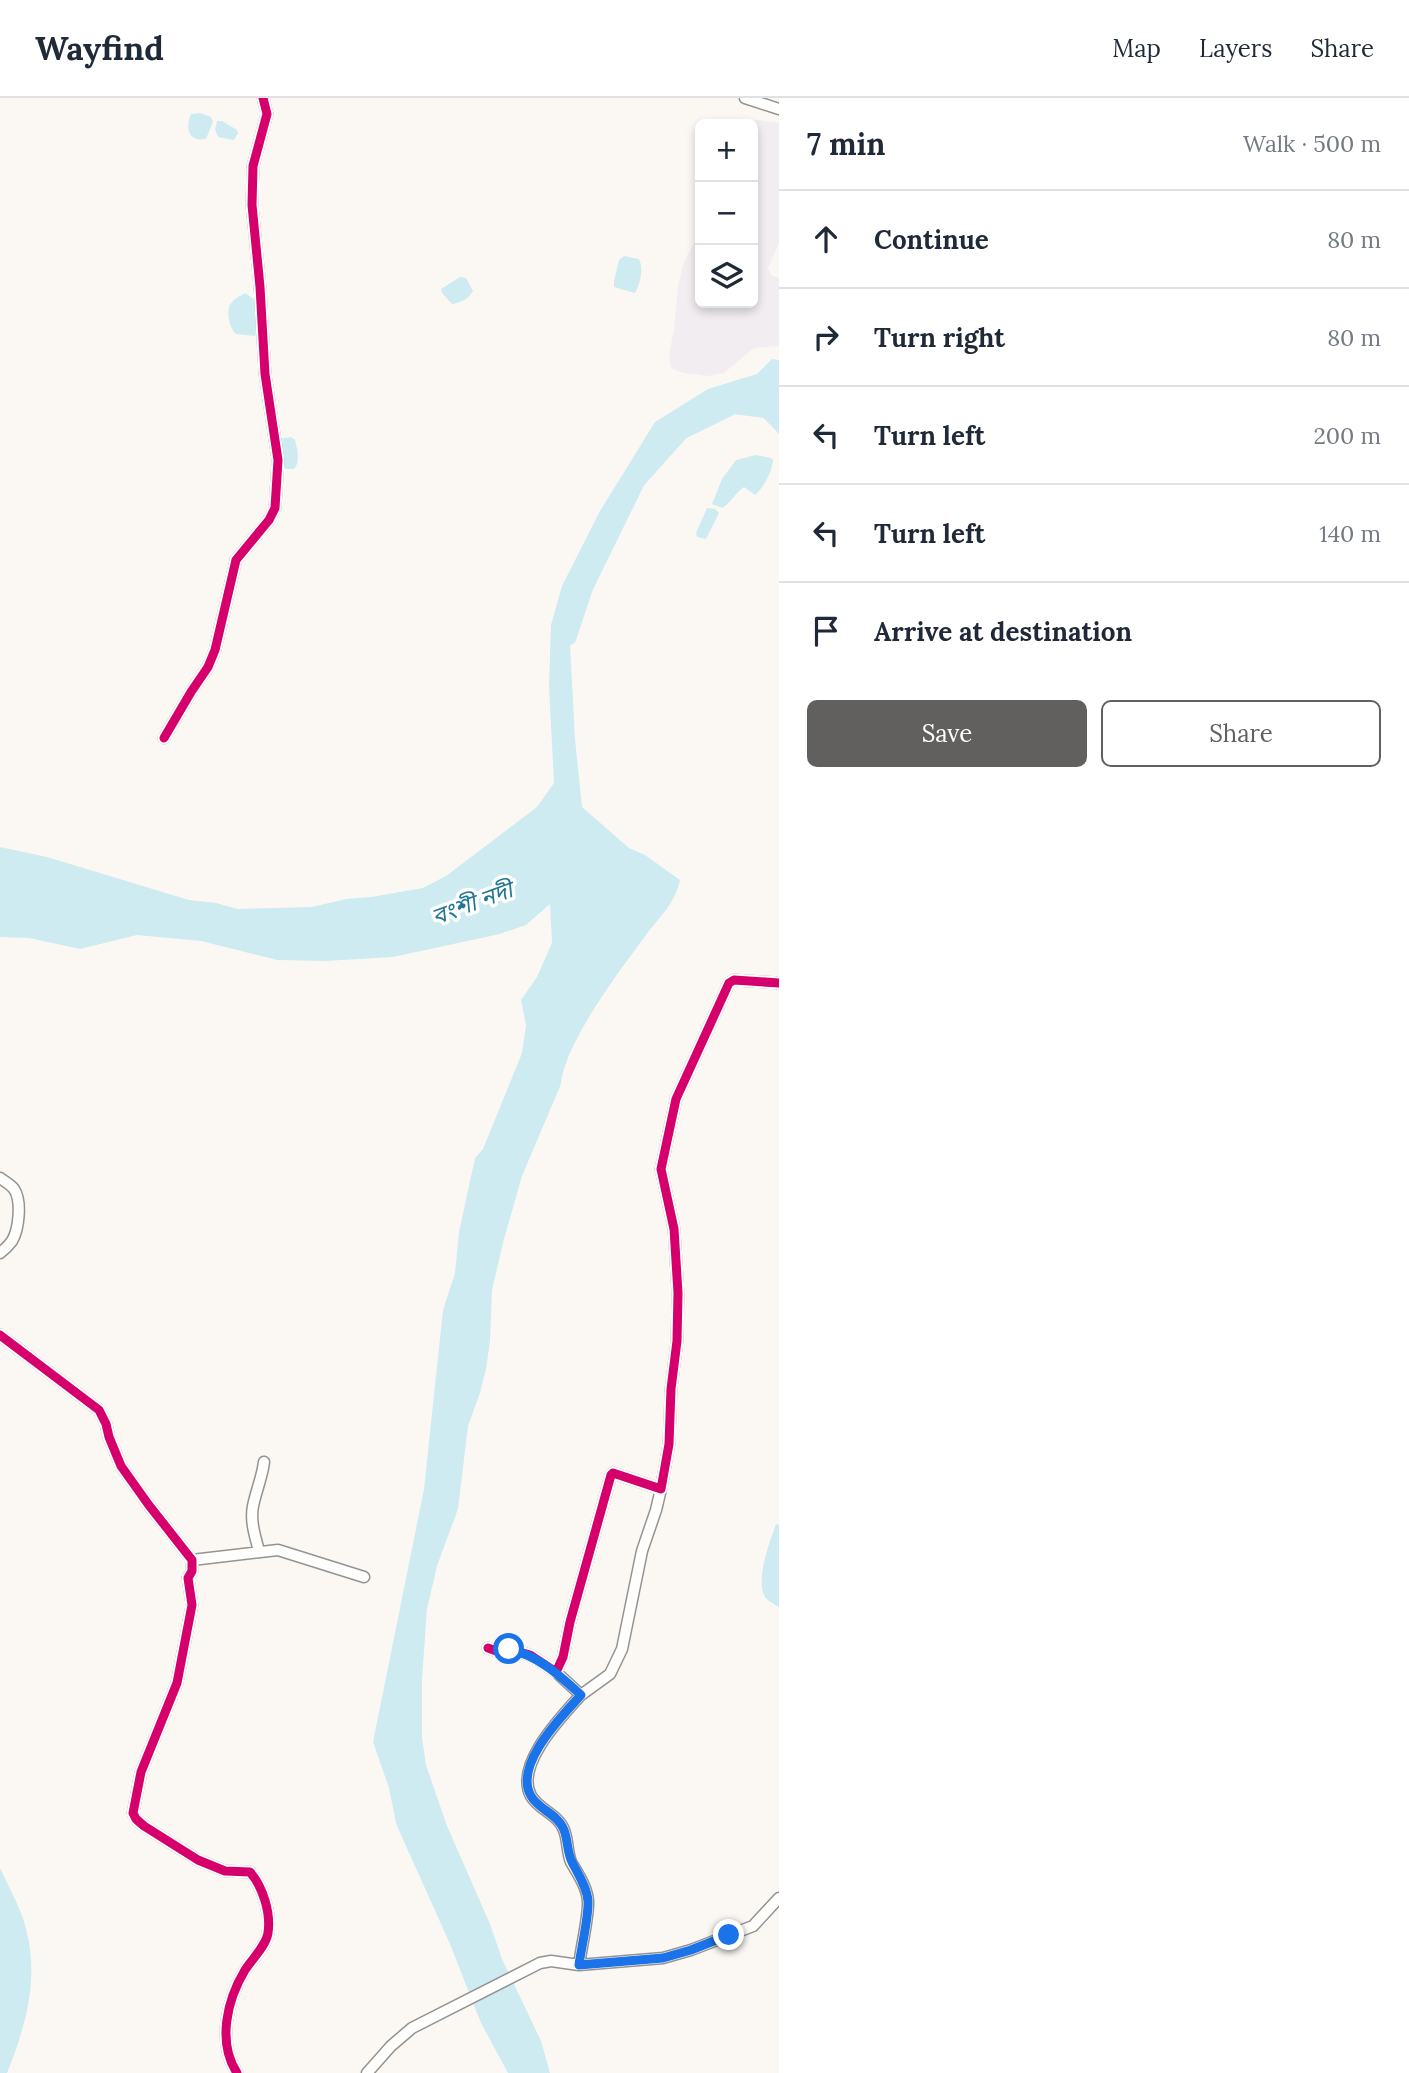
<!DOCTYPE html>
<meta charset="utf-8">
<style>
:root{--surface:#fff;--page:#f6f6f7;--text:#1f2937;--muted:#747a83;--line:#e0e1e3;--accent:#61605e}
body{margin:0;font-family:Lora,"Noto Sans Bengali",serif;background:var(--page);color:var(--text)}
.controls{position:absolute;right:21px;top:21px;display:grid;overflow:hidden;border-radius:10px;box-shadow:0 4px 10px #0003}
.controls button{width:63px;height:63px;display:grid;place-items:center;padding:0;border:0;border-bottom:2px solid var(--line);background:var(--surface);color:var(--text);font:35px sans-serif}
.stop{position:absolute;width:21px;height:21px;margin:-16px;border:5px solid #1a73e8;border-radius:50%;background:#fff}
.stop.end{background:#1a73e8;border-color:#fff;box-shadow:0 2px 7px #0008}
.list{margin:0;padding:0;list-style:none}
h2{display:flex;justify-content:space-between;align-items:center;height:91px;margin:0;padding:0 28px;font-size:30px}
h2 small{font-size:23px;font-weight:400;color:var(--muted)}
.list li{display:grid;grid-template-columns:46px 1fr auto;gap:21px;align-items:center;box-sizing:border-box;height:98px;padding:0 28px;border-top:2px solid var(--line)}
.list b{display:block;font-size:26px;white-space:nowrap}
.list em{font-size:23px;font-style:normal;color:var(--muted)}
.actions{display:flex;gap:14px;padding:21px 28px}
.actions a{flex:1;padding:16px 0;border:2px solid var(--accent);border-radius:10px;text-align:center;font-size:24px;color:var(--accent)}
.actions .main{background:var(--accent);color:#fff}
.icon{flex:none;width:38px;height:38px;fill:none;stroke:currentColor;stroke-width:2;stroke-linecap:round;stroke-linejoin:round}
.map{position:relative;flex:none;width:779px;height:1975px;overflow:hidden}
header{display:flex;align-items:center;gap:42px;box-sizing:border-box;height:98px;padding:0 35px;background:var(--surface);border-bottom:2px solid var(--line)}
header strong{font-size:33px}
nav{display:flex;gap:38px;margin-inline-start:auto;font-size:24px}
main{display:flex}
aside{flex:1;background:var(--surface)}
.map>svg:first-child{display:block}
.industrial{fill:#f2edf0}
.water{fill:#ceebf1}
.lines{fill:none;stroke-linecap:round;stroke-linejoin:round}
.river{stroke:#ceebf1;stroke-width:12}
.minor-casing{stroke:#959392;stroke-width:13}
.minor{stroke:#fefefd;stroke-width:10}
.cycleway-casing{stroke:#fff;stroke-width:13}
.cycleway{stroke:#d6006c;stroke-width:9}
.route{stroke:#1a73e8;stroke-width:9}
.labels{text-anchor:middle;stroke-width:7;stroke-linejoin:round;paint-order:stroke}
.water-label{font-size:23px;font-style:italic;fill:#237694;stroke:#fff}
</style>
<header>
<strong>Wayfind</strong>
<nav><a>Map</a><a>Layers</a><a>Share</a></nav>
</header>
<main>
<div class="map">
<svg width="779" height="1975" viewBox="0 0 779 1975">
<rect width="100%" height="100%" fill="#fbf8f4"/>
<path class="industrial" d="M757,22L779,25V145L768,170L771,177L779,180V248L754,250L724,275L708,278L683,275L671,270L669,256L674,232L678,189L684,163L695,144L700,125V205H753V26H740Z"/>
<path class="water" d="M200,15L211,19L213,24L206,41C188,44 185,30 191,16Z
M217,23H222L237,32L238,35L234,42L218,39L215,32Z
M624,158L639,161C644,171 640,186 635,195L614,189V183L619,162Z
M460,179L466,180L473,193C469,201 460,205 452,206L442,195L441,191Z
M245,195L254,201L257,212L256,235L255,238L236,236C230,231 226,215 230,207C233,201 240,198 245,195Z
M772,261L779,262V336L756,312L718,317L674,336L633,390L579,504L570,547L575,641L582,709L629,750L645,757L680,782C675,806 660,818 646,837C621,871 565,944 561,986L522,1078L503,1145L492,1192L490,1243L486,1271L480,1295L468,1328L458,1411L437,1468L427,1511L422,1581V1639L426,1667L447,1728L490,1826L502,1861L541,1943L550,1975H508L481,1925L450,1846L401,1737L396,1725L389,1690L373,1644L424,1391L443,1212L455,1175L459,1134L475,1060L483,1051L522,955L526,927L521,902L537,879L552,845L550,806L526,827L500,836L393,859L325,863L277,862L201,843L137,837L80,851L29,840L0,839V749L47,759L189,802L216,805L238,811L312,809L346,801L371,799L423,790L446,778L537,709L554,685L549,588L551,527L562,488L600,413L655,324L708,291L757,276Z
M291,339L295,342C297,351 301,363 294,371H286L283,368L278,341Z
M756,357L771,360L773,362C772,374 764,389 755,397L744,389C735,395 731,405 722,410L712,406L722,381L736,362Z
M707,410L715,411L719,415L706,441L697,439L696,435Z
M776,1426L779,1427V1509C774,1506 769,1504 765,1499C755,1482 770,1443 776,1426Z
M0,1770C7,1785 15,1800 21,1815C42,1871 28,1923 7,1975H0Z"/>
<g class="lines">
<path class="river" d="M570,541L587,490L639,384L683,335L734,310L779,316"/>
<g class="minor-casing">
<path id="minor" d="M745,0L779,11
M164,640L191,594L208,569L215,552L236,462L269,422L275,410L278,362L265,276L260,189L252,107L253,68L267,16L263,0
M0,1080C4,1083 11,1087 14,1091C22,1103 19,1131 12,1143C9,1147 4,1152 0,1155
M0,1237L99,1312L106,1326L109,1339L121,1368L148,1406L192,1462V1473L188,1480L192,1507L177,1585L141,1674L133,1715L136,1721L144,1728L198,1762L225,1773L250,1774C263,1789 271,1815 268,1835C266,1848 252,1861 245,1872C227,1902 217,1944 237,1975
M259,1453C255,1438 250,1423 253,1408C256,1393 262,1380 264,1364
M192,1462L278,1452L364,1479
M488,1550L505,1556L509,1551L530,1557L556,1574L563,1559L570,1524L611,1377L613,1375L661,1391L669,1346L671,1291L677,1243L678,1195L674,1131L661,1071L676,1001L729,885L734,882L779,885
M556,1574L581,1597C562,1618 514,1667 531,1698C539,1712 558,1716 564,1732C568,1742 567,1754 571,1764C578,1776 587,1789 588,1803C589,1817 581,1851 579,1867
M581,1597L610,1576L622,1551L642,1453L656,1412L661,1391
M367,1975L391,1948L412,1930L540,1865L551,1863L579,1867L663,1860L691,1852L753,1828L779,1800"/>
</g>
<use href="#minor" class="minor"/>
<g class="cycleway-casing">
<path id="cycleway" d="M164,640L191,594L208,569L215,552L236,462L269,422L275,410L278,362L265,276L260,189L252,107L253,68L267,16L263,0
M0,1237L99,1312L106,1326L109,1339L121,1368L148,1406L192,1462V1473L188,1480L192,1507L177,1585L141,1674L133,1715L136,1721L144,1728L198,1762L225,1773L250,1774C263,1789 271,1815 268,1835C266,1848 252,1861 245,1872C227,1902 217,1944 237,1975
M488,1550L505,1556L509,1551L530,1557L556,1574L563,1559L570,1524L611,1377L613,1375L661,1391L669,1346L671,1291L677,1243L678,1195L674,1131L661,1071L676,1001L729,885L734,882L779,885"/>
</g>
<use href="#cycleway" class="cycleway"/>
</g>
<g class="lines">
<path class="route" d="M509,1551C539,1558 559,1577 581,1597C562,1618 513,1667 531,1698C539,1712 558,1716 564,1732C568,1742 567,1754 572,1764C578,1776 587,1789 588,1803C589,1818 581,1851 579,1867L663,1860L691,1852L729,1837"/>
</g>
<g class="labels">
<g class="water-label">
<text transform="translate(472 805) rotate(-20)" y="8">বংশী নদী</text>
</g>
</g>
</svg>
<div class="controls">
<button>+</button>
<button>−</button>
<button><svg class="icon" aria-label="layers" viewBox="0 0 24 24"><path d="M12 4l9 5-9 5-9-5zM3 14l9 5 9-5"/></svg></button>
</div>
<div class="stop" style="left:509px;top:1551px"></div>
<div class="stop end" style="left:729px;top:1837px"></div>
</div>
<aside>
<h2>7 min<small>Walk · 500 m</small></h2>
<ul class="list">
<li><svg class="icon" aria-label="ahead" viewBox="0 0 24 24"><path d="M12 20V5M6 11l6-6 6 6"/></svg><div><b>Continue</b></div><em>80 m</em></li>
<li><svg class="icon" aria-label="right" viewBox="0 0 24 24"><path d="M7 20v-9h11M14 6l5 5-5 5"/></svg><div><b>Turn right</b></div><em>80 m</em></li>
<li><svg class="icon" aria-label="left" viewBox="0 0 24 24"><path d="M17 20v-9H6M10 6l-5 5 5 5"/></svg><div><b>Turn left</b></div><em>200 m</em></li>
<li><svg class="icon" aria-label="left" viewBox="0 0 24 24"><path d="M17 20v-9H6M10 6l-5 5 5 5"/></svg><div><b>Turn left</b></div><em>140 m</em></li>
<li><svg class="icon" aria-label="arrive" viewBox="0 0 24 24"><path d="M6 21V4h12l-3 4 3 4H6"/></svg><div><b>Arrive at destination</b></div></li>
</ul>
<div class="actions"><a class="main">Save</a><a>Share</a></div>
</aside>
</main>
